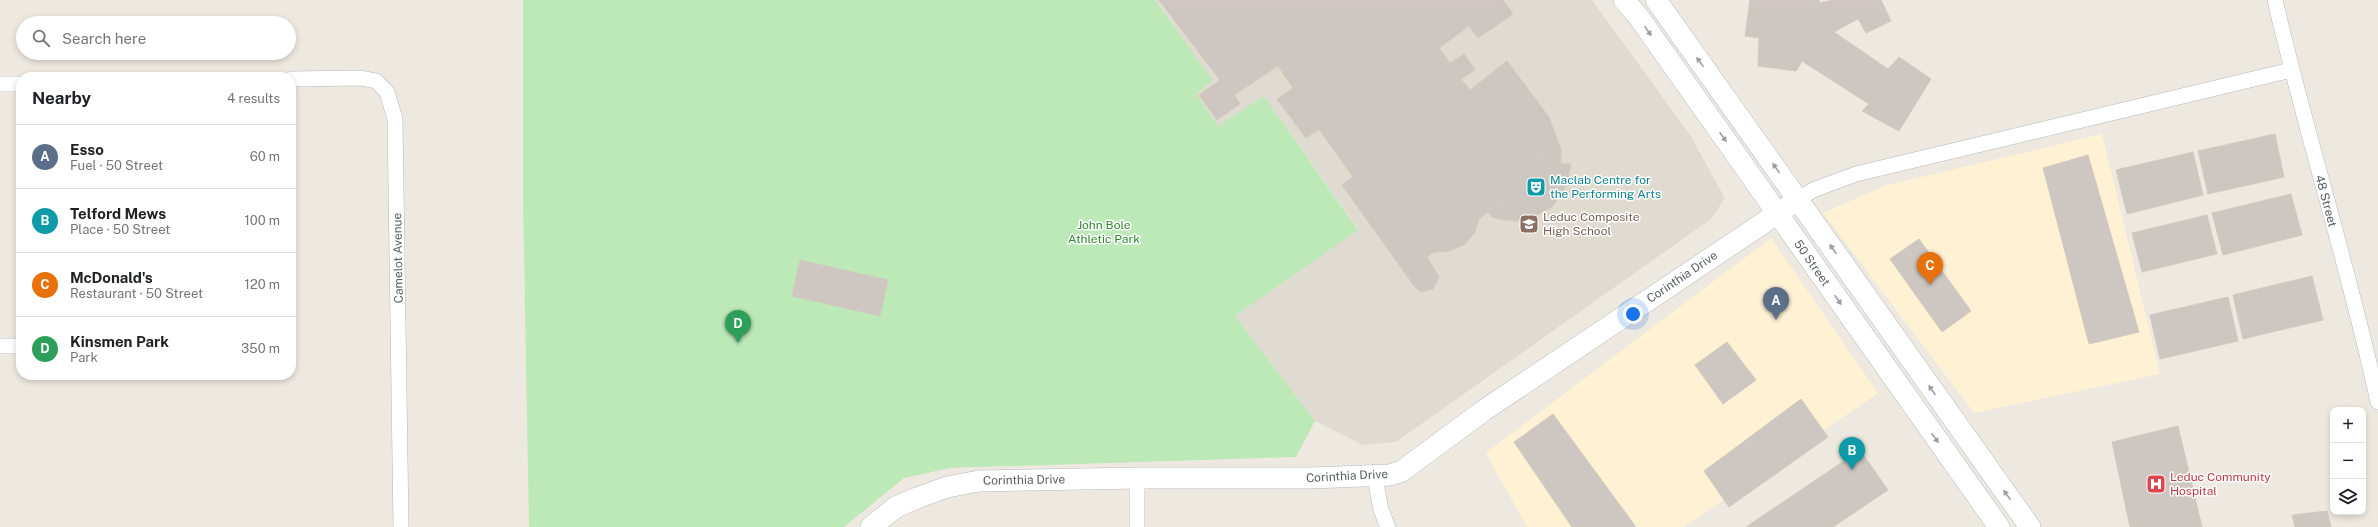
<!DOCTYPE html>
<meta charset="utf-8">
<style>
:root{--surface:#fff;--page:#f2f2f2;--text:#202124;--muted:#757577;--line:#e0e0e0;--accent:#fb181b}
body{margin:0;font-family:"Public Sans",sans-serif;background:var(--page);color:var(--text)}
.controls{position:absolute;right:12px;bottom:12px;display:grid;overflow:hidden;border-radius:8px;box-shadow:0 2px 6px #0003}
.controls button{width:36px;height:36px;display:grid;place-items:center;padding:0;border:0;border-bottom:1px solid var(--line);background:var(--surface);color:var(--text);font:20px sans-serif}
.you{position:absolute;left:1633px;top:314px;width:14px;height:14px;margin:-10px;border:3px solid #fff;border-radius:50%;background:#1a73e8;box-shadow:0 0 0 6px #1a73e833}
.badge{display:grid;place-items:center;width:26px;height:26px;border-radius:50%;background:var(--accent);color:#fff;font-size:13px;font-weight:700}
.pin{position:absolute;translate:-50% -33px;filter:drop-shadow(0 1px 2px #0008)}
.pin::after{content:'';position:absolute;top:21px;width:14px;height:12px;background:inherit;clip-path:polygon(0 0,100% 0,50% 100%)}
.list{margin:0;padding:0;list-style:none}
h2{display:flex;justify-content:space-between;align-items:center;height:52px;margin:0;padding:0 16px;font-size:17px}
h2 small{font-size:13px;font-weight:400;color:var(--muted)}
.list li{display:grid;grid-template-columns:26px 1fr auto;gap:12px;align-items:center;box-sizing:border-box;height:64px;padding:0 16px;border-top:1px solid var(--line)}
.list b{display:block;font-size:15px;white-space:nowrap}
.list p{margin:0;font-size:13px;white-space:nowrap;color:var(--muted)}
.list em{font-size:13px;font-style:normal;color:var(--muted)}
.icon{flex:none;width:22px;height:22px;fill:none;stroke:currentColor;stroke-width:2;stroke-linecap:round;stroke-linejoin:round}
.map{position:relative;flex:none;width:2378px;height:527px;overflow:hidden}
.search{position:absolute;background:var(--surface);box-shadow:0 2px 6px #0003;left:16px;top:16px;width:280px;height:44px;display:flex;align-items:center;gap:10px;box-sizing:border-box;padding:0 14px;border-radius:22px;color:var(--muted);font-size:15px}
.panel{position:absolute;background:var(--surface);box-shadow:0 2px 6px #0003;left:16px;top:72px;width:280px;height:308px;border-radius:16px}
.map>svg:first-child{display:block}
.commercial{fill:#fff1d3}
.education{fill:#e0dbd0}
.green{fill:#bde9b9}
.building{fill:#cec7c1;stroke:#d3cabd}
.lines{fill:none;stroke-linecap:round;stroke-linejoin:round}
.street-casing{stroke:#b3b7bc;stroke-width:16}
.secondary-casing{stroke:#b4b9bf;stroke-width:22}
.street{stroke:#fff;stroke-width:15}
.secondary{stroke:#fff;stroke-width:21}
.oneway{fill:#9b9ea1}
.labels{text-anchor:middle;stroke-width:3;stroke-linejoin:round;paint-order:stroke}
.culture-label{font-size:12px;fill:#0d838f;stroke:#fff;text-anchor:start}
.street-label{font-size:12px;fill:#595e63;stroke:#fff}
.education-label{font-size:12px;fill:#785e54;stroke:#fff;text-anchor:start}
.park-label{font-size:12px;fill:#2f872c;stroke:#fff}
.health-label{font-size:12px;fill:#be3a42;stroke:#fff;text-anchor:start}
</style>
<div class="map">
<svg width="2378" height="527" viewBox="0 0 2378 527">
<rect width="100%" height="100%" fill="#eee9e0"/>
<path class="commercial" d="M2102,134L2160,374L1974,413L1823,213L1884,186Z
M1771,238L1878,393L1684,527H1527L1486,453Z"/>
<path class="education" d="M1155,0H1592L1690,135L1725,198L1711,219L1396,442L1363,445L1315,421L1235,316L1358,229L1264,96L1218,127L1196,94L1213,81Z"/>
<path class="green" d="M523,0H1155L1213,81L1196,94L1218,126L1264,96L1358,230L1235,316L1315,421L1296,457L950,468L904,478L844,527H529L523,199Z"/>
<path class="building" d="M1159,0H1503L1513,14L1478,38L1469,26L1439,48L1450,63L1464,54L1475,70L1461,79L1470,90L1507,61L1549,117L1561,150V164H1571L1566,186L1552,207L1529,219L1504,220L1492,217L1488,212L1479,219L1475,232L1465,244L1449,251L1434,252L1427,257L1439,277L1433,289L1421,292L1415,287L1342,185L1353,177L1319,129L1306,138L1277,99L1293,88L1278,66L1234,95L1240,104L1217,120L1199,95L1220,80Z
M1750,0H1819V3L1832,0H1881L1891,21L1866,33L1858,19L1834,32L1888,69L1899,57L1931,79L1899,131L1862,111L1869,104L1802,61L1796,71L1758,66L1759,38L1745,36Z
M2275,134L2284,177L2208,194L2198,151Z
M2193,152L2203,195L2127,214L2116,170Z
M1536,153L1545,165L1571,164L1566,186L1560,196L1552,207L1529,219L1517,221L1497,218L1507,189L1500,179Z
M2088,155L2139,332L2089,344L2043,168Z
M2291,194L2302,235L2223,255L2212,213Z
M2207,215L2217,254L2142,272L2132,233Z
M1919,239L1971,311L1942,332L1890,259Z
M800,260L888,280L880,316L792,296Z
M2312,276L2323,320L2243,339L2233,295Z
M2228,297L2238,341L2160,359L2150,315Z
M1727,342L1756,380L1723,404L1695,365Z
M1801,399L1828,437L1729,507L1704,471Z
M1553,414L1636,527H1572L1514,442Z
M2178,426L2202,527H2130L2112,442Z
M1860,450L1888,490L1833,527H1746Z
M2327,511L2331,527H2295L2292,515Z"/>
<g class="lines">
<g class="street-casing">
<path id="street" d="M2275,0C2306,135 2349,267 2378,402
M291,79L361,78L376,81L387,92L395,119L401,527
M0,84H21
M1799,199L1813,190L1856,174L2291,70
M0,346H21
M1375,477L1381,510L1388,527
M1137,478V527"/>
</g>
<g class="secondary-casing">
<path id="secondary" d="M1624,0L1638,16L1999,527
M1656,0L2030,527
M871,527L896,507L917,498L947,487L979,481L1137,478H1311L1390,475L1402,471L1483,411L1799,199"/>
</g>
<use href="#street" class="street"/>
<use href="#secondary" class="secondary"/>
</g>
<defs><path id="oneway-solid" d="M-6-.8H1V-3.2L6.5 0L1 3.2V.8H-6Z"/></defs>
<g class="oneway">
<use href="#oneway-solid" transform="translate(1648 31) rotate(55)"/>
<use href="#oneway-solid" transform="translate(1700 62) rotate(-126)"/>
<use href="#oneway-solid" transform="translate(1723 137) rotate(55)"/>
<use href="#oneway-solid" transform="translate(1776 168) rotate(-126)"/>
<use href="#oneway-solid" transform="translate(1833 249) rotate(-125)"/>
<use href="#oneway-solid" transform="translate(1838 300) rotate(55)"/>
<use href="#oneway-solid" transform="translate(1932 390) rotate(-125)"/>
<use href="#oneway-solid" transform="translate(1935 438) rotate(54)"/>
<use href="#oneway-solid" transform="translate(2007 495) rotate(-126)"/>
</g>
<defs>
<g id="theatre-square" transform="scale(1)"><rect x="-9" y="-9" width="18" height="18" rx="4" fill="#0f9aa8" stroke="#fff"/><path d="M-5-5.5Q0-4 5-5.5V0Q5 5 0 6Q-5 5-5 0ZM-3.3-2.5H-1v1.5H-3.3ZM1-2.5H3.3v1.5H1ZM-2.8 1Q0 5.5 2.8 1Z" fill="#fff"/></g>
<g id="school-square" transform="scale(1)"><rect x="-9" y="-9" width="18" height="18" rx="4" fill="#8d6e63" stroke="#fff"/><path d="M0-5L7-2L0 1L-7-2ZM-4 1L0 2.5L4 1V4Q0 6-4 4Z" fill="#fff"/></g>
<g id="hospital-square" transform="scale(1)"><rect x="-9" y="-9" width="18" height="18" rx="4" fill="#e0444e" stroke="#fff"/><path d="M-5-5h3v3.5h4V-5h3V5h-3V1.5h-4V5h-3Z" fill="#fff"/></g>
</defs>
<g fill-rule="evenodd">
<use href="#theatre-square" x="1536" y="187"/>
<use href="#school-square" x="1529" y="224"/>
<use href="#hospital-square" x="2156" y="484"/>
</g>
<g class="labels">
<g class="culture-label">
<text x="1550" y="184">Maclab Centre for<tspan x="1550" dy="14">the Performing Arts</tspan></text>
</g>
<g class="street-label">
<text transform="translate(2326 201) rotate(75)" y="4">48 Street</text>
<text transform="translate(398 258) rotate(-91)" y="4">Camelot Avenue</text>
<text transform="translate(1812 263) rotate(55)" y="4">50 Street</text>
<text transform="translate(1682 277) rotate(-34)" y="4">Corinthia Drive</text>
<text transform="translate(1347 476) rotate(-3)" y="4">Corinthia Drive</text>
<text transform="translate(1024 480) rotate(-1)" y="4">Corinthia Drive</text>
</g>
<g class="education-label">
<text x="1543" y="221">Leduc Composite<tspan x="1543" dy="14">High School</tspan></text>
</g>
<g class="park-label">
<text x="1104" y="229">John Bole<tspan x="1104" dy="14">Athletic Park</tspan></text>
</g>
<g class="health-label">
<text x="2170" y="481">Leduc Community<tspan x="2170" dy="14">Hospital</tspan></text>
</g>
</g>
</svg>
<div class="controls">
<button>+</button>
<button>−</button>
<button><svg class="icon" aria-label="layers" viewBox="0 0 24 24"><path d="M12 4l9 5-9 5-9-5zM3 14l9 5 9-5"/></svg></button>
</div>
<div class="you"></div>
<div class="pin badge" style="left:1776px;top:320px;background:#5c6f8a">A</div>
<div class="pin badge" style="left:1852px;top:470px;background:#0f9aa8">B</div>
<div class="pin badge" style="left:1930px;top:285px;background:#e8710a">C</div>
<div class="pin badge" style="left:738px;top:343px;background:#2e9e5b">D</div>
<div class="search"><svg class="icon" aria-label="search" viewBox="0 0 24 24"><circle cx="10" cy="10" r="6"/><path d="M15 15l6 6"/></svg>Search here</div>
<section class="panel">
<h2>Nearby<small>4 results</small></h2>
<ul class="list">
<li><span class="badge" style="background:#5c6f8a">A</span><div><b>Esso</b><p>Fuel · 50 Street</p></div><em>60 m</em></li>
<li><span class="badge" style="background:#0f9aa8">B</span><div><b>Telford Mews</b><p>Place · 50 Street</p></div><em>100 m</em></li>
<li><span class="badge" style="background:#e8710a">C</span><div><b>McDonald's</b><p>Restaurant · 50 Street</p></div><em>120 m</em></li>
<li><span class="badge" style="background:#2e9e5b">D</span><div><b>Kinsmen Park</b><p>Park</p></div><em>350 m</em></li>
</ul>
</section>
</div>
